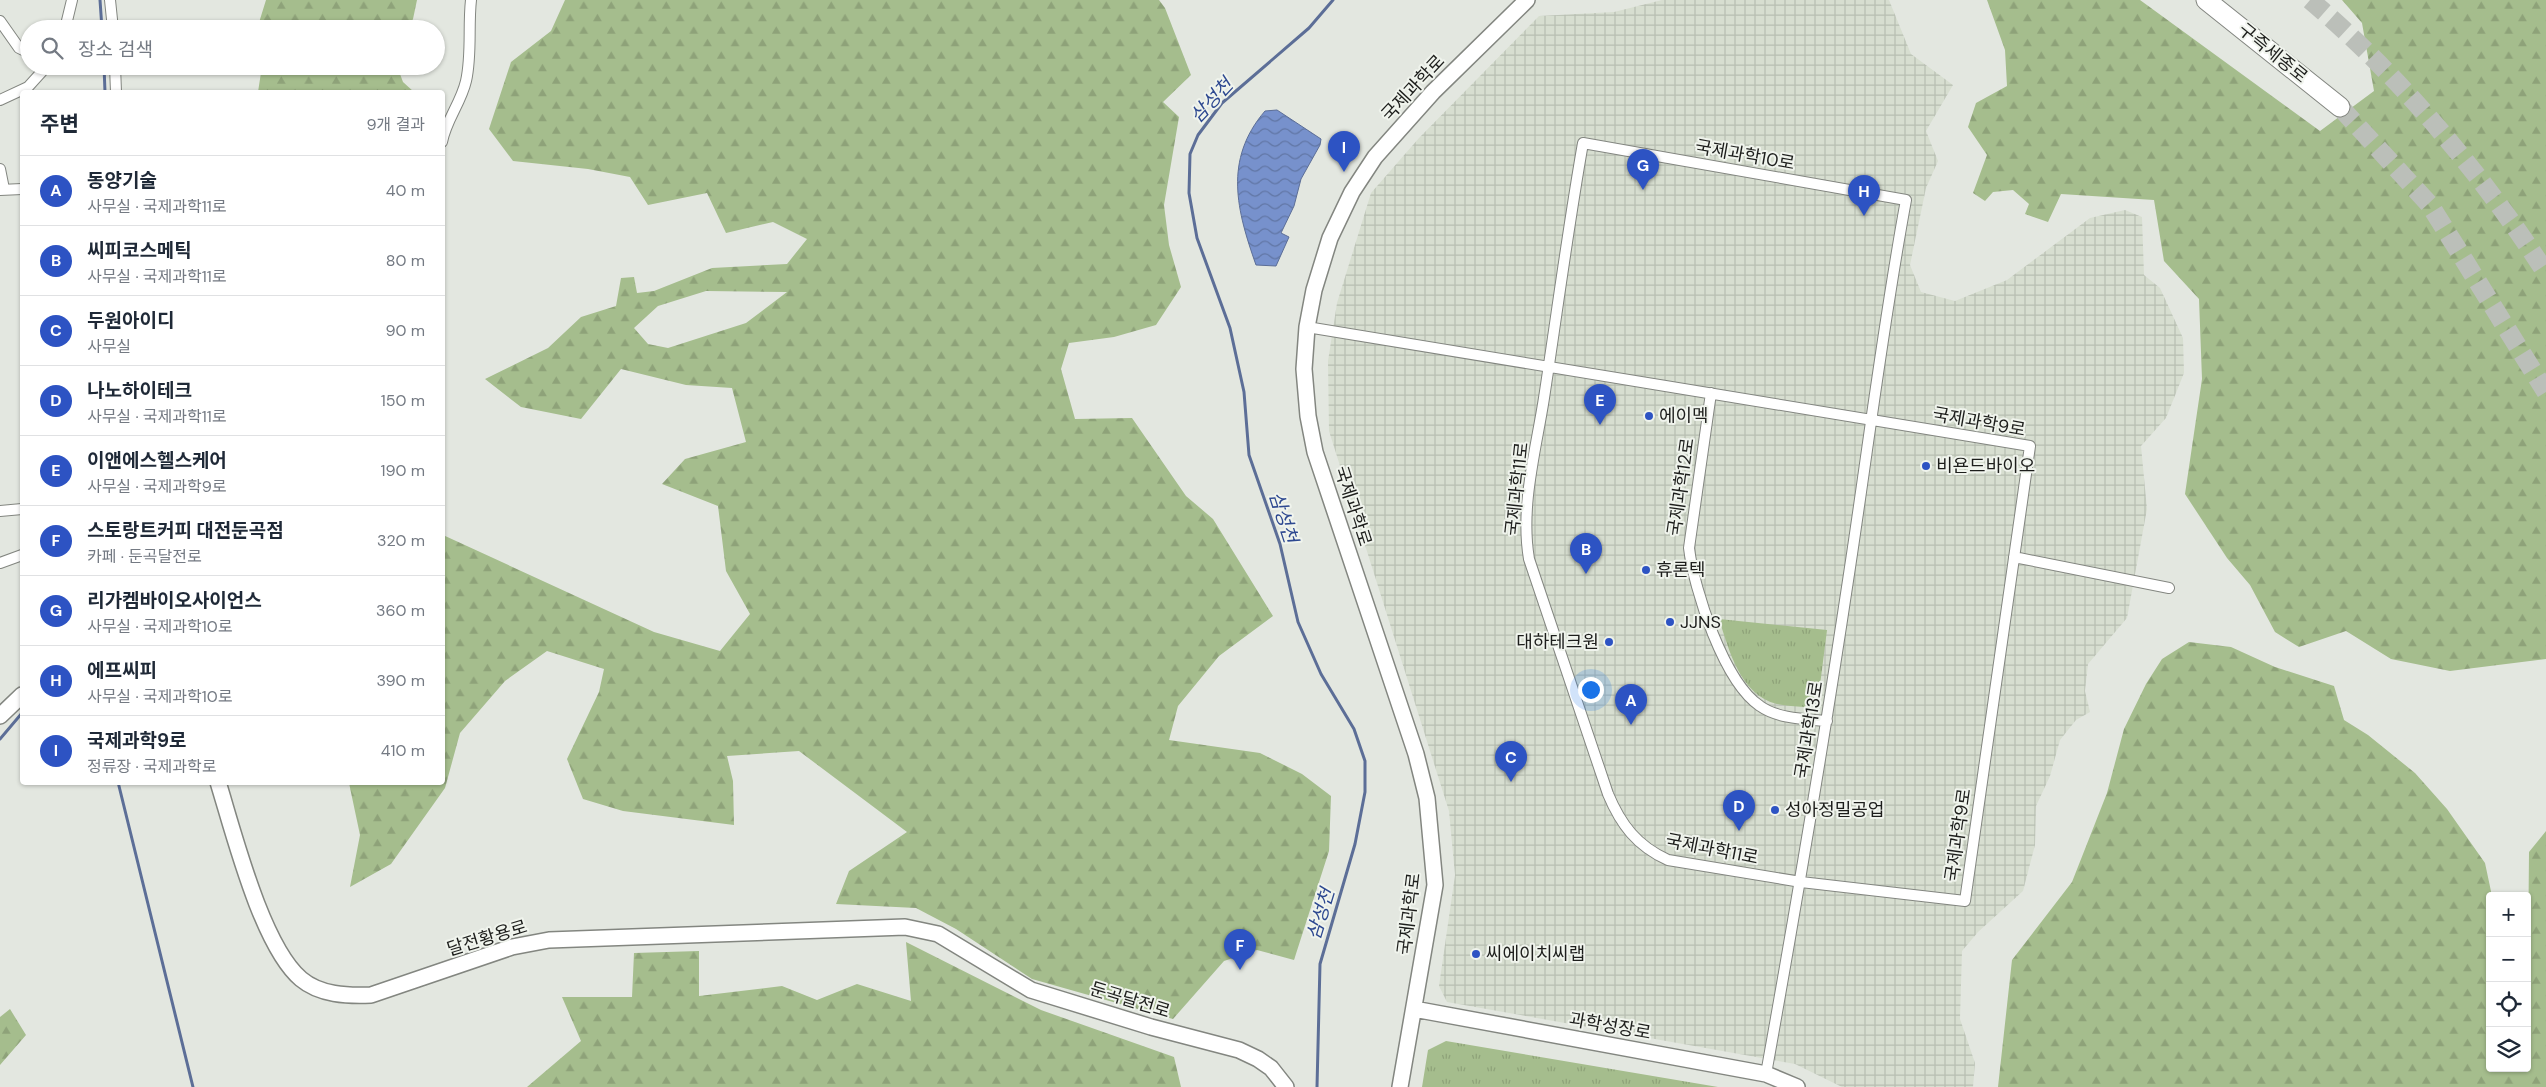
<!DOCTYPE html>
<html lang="ko">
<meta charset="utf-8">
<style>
:root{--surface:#fff;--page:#f6f6f7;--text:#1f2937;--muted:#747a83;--line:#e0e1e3;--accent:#2d53c3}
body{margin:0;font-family:"DM Sans","Noto Sans KR",sans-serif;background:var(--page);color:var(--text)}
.controls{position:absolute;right:15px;bottom:15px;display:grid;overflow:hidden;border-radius:5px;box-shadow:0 1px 4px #0004}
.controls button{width:45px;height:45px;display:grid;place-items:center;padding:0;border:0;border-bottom:1px solid var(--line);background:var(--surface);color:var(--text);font:25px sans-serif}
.you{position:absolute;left:1590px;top:689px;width:18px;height:18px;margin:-12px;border:4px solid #fff;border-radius:50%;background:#1a73e8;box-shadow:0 0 0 8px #1a73e833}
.badge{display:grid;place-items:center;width:32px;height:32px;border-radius:50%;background:var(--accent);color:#fff;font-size:16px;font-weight:700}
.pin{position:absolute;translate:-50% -41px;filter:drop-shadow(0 1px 2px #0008)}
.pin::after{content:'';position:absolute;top:26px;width:18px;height:15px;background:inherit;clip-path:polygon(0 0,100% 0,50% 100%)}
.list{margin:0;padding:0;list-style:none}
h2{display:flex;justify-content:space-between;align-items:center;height:65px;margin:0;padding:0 20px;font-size:21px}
h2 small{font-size:16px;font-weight:400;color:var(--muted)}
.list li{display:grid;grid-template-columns:32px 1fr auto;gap:15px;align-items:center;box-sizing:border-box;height:70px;padding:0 20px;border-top:1px solid var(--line)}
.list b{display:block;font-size:19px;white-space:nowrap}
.list p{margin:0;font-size:16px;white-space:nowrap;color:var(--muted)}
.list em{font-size:16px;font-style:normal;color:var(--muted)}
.icon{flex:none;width:28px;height:28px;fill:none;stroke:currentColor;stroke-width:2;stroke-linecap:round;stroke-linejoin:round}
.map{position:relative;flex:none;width:2546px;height:1087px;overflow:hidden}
.search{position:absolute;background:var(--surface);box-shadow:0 1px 4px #0004;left:20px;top:20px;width:425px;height:55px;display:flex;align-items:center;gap:12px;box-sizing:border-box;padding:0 18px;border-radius:28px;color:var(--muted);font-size:19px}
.panel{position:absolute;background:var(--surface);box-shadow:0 1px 4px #0004;left:20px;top:90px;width:425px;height:695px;border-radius:5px}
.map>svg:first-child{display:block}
.industrial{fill:url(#industrial-grid)}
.forest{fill:url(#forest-firs);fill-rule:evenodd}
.park{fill:url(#park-tufts)}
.water{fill:url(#water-waves);stroke:#5c6e97}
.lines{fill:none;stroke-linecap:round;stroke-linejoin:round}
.stream{stroke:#5c6e97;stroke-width:3}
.highway-tunnel{stroke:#bbbfb9;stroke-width:19;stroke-dasharray:19 9;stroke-linecap:butt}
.street-casing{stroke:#838680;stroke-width:12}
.secondary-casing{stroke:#838680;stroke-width:18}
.highway-casing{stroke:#838680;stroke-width:21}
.street{stroke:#fff;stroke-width:10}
.secondary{stroke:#fff;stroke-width:15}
.highway{stroke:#fff;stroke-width:19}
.poi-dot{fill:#2d53c3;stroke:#f0f4ed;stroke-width:2}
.labels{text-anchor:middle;stroke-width:4;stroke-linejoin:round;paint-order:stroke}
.street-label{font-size:18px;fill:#1d1e1c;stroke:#f0f4ed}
.poi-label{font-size:18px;fill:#1d1e1c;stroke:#f0f4ed;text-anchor:start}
.water-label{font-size:19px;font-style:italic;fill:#2d4890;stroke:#f0f4ed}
</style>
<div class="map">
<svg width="2546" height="1087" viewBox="0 0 2546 1087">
<defs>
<pattern id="industrial-grid" width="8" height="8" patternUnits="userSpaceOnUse" patternTransform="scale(1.25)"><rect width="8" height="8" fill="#d7ded0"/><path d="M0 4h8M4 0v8" fill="none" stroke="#b8beb2"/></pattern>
<pattern id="forest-firs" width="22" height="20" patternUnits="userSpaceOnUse" patternTransform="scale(1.25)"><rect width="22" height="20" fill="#a5bd8d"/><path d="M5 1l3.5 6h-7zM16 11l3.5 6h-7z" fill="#8ea279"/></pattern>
<pattern id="park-tufts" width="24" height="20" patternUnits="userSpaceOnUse" patternTransform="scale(1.25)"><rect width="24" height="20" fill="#a5bd8d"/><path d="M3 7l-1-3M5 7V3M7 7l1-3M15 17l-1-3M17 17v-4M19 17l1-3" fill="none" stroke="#8ea279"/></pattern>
<pattern id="water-waves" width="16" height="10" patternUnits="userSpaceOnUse" patternTransform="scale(1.25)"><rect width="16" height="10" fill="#7791cc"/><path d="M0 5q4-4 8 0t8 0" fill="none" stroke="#6176a5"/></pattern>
</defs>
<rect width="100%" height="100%" fill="#e3e7e0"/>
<path class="industrial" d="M1662,0H1889L1911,54L1953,85L1926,131L1938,161L1926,188L1910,265L1921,292L1955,301L2007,280L2090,218L2125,210L2142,217L2144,275L2160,288L2183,338L2184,373L2166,418L2141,446L2147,509L2127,618L2088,664L2085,691L2090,712L2076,720L2060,740L2050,776L2036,806L2035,845L2023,891L1978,932L1962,951L1960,1019L1975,1063L1973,1087H1842L1795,1064L1447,1002L1439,986L1455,875L1449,811L1329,431L1328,361L1337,303L1371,193L1419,138L1539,16L1614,12Z"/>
<path class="forest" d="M266,0H417L413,19L408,29H257Z
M565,0H1159L1165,8L1191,75L1163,102L1179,117L1164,205L1169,245L1181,287L1156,325L1114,337L1069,343L1061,369L1075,419L1132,418L1186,496L1213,519L1273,616L1219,656L1178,706L1169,740L1260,753L1302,774L1331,796L1329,851L1294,960L1257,950L1224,961L1173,1019L1032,979L956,929L916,908L836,904L849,871L907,832L799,751L727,756L733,781L734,825L623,811L583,799L567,759L599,692L604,669L547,651L505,681L460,733L445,788L391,864L350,887L360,835L349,783L442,782L443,535L654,632L720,651L750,614L726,571L718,506L662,484L685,459L746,442L732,388L686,385L621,369L581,419L521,407L485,379L548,348L581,317L616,306L621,278L634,277L637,293L654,291L712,268L787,264L807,239L773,222L726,233L707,193L648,205L630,177L588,169L513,161L489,129L511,62L551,31ZM706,291L787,292L746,323L668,348L648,344L634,328L658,306Z
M1987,0H2140L2320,131L2374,91L2362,23L2342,0H2546V659L2450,671L2391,659L2346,631L2299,647L2275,632L2250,585L2227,558L2185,494L2202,379L2199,299L2164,261L2154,200L2061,194L2048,222L2025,214L2029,204L2013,190L1993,192L1985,201L1973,193L1987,155L1968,127L1976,103L2007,86L2005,50Z
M262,66H397L403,82L414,92H258Z
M2189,642L2231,647L2275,667L2334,686L2344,720L2368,735L2415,773L2447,809L2485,863L2492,896H2490V1068H2527L2529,852L2546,831V1087H1998L2012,960L2072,882L2107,793L2124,729L2146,684L2162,659Z
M906,942L1041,1010L1174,1057L1181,1087H527L581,1041L562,997H632L634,953L699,951V996L782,986L817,1000L857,984L911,1001Z
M10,1009L26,1035L0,1065V1017Z"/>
<path class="park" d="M1719,619L1827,630L1819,693L1804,707C1795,706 1786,706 1777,704C1740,695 1729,650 1719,619Z
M1446,1041L1718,1087H1422L1428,1050Z"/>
<path class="water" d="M1277,110L1321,139L1320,145L1301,179L1294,206L1281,233L1289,237L1276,266L1256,265C1237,211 1223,160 1265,111Z"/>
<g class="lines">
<path class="stream" d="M100,0L102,29
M104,66L105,92
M0,739L22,713
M118,782L193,1087
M1317,1087L1320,964L1355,844L1365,792V761L1354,729L1321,674L1298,622L1280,544L1249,455L1244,392L1230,328L1197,238L1189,193L1190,154L1198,135L1222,103L1309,28L1333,0"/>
<path class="highway-tunnel" d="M2310,0C2400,76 2482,174 2546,273
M2340,107L2430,205L2546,392"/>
<g class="street-casing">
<path id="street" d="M110,0L113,29
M0,21L19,48L29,53
M65,29L72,0
M115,66L116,92
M0,100L28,87L47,66
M442,142C446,120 461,103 466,81C472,55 468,26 471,0
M0,169L4,189
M0,190L22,189
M1307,327C1548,367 1789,406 2030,446L1965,901L1801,882L1668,860C1637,846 1621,825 1608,794L1529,559C1520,506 1536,450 1544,398C1557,313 1568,228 1583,143L1906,200C1883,324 1868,449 1849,574C1824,741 1796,907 1766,1074
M1711,393L1689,548C1694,590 1724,682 1760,706C1778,719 1806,719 1827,721
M0,511L22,509
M2014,557L2169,588
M0,563L22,555"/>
</g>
<g class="secondary-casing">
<path id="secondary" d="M0,716L22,695
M218,782C234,834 262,946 301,979C320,995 347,996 371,995L512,947L549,940L905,927L938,934L1031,990L1151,1027L1239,1050L1258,1059L1271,1068L1286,1087
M1414,1009L1766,1074L1797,1087
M1400,1087L1435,885L1427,798L1416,754L1315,452L1308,416L1304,369L1307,327L1314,290L1330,238L1352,192L1375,157L1433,92L1527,0"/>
</g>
<g class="highway-casing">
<path id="highway" d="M2206,0L2340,107"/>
</g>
<use href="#street" class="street"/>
<use href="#secondary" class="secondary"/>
<use href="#highway" class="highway"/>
</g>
<g class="poi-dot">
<circle cx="1649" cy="416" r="5"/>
<circle cx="1926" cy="466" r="5"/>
<circle cx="1646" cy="570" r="5"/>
<circle cx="1670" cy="622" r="5"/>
<circle cx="1609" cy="642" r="5"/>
<circle cx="1775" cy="810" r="5"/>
<circle cx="1476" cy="954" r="5"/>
</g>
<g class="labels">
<g class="street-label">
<text transform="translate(2273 53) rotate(39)" y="6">구즉세종로</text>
<text transform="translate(1413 88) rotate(-47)" y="6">국제과학로</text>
<text transform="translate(1745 155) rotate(10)" y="6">국제과학10로</text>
<text transform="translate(1979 422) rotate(10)" y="6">국제과학9로</text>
<text transform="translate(1681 487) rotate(-82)" y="6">국제과학12로</text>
<text transform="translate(1517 489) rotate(-84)" y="6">국제과학11로</text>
<text transform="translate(1353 506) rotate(72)" y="6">국제과학로</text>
<text transform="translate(1809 730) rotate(-81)" y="6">국제과학13로</text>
<text transform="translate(1958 835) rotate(-82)" y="6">국제과학9로</text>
<text transform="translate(1712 849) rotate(11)" y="6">국제과학11로</text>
<text transform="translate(1409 914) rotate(-83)" y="6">국제과학로</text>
<text transform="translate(487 938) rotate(-17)" y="6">달전황용로</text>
<text transform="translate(1130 1000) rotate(17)" y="6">둔곡달전로</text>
<text transform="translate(1610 1026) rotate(10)" y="6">과학성장로</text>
</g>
<g class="poi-label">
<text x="1659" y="422">에이멕</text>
<text x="1936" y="472">비욘드바이오</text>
<text x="1656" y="576">휴론텍</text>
<text x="1680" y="628">JJNS</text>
<text x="1599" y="648" text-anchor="end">대하테크원</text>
<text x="1785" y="816">성아정밀공업</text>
<text x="1486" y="960">씨에이치씨랩</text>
</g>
<g class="water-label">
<text transform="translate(1211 100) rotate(-47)" y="7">삼성천</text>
<text transform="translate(1284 517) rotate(72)" y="7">삼성천</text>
<text transform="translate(1320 914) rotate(-73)" y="7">삼성천</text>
</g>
</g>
</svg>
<div class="controls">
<button>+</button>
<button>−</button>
<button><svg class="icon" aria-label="locate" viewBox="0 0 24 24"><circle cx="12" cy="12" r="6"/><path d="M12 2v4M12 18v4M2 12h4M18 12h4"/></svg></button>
<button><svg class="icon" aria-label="layers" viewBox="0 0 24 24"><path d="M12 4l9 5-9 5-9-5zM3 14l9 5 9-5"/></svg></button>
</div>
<div class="you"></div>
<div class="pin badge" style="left:1631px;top:725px">A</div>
<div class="pin badge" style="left:1586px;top:574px">B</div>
<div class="pin badge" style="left:1511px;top:782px">C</div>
<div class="pin badge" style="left:1739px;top:831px">D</div>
<div class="pin badge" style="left:1600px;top:425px">E</div>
<div class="pin badge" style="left:1240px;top:970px">F</div>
<div class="pin badge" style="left:1643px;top:190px">G</div>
<div class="pin badge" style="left:1864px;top:216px">H</div>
<div class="pin badge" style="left:1344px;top:172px">I</div>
<div class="search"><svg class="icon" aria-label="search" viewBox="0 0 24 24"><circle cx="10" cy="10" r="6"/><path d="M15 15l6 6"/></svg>장소 검색</div>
<section class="panel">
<h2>주변<small>9개 결과</small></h2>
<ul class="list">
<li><span class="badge">A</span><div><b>동양기술</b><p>사무실 · 국제과학11로</p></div><em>40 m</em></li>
<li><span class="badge">B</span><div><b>씨피코스메틱</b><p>사무실 · 국제과학11로</p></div><em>80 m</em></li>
<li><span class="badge">C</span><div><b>두원아이디</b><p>사무실</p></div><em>90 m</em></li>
<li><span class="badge">D</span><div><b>나노하이테크</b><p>사무실 · 국제과학11로</p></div><em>150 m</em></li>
<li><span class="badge">E</span><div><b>이앤에스헬스케어</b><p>사무실 · 국제과학9로</p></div><em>190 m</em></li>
<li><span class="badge">F</span><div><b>스토랑트커피 대전둔곡점</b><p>카페 · 둔곡달전로</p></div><em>320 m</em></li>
<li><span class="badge">G</span><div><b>리가켐바이오사이언스</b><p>사무실 · 국제과학10로</p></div><em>360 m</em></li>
<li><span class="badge">H</span><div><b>에프씨피</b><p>사무실 · 국제과학10로</p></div><em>390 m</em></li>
<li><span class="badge">I</span><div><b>국제과학9로</b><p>정류장 · 국제과학로</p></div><em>410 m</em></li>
</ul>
</section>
</div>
